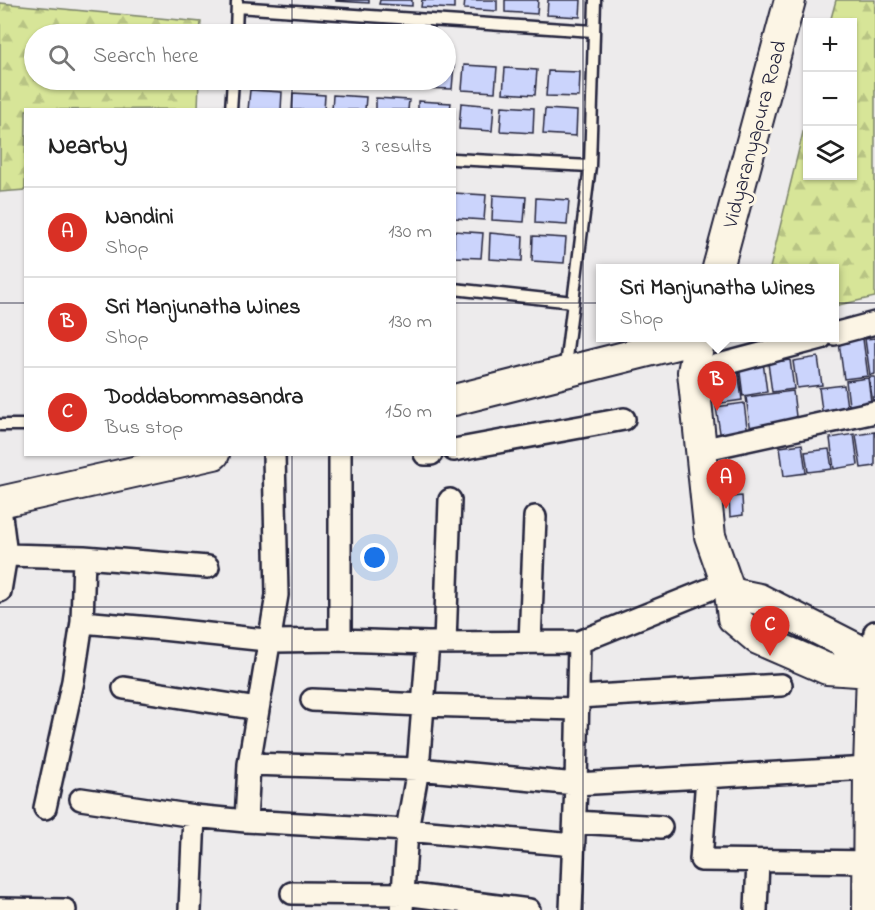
<!DOCTYPE html>
<meta charset="utf-8">
<style>
:root{--surface:#fff;--page:#f2f2f2;--text:#222;--muted:#767676;--line:#e0e0e0;--accent:#d93025}
body{margin:0;font-family:"Indie Flower",sans-serif;background:var(--page);color:var(--text)}
.controls{position:absolute;right:18px;top:18px;display:grid;overflow:hidden;border-radius:0px;box-shadow:0 2px 4px #0004}
.controls button{width:54px;height:54px;display:grid;place-items:center;padding:0;border:0;border-bottom:2px solid var(--line);background:var(--surface);color:var(--text);font:30px sans-serif}
.you{position:absolute;left:375px;top:558px;width:21px;height:21px;margin:-15px;border:4px solid #fff;border-radius:50%;background:#1a73e8;box-shadow:0 0 0 9px #1a73e833}
.badge{display:grid;place-items:center;width:39px;height:39px;border-radius:50%;background:var(--accent);color:#fff;font-size:20px;font-weight:700}
.pin{position:absolute;translate:-50% -50px;filter:drop-shadow(0 2px 3px #0008)}
.pin::after{content:'';position:absolute;top:32px;width:21px;height:18px;background:inherit;clip-path:polygon(0 0,100% 0,50% 100%)}
.popup{position:absolute;left:596px;top:264px;width:243px;height:78px;box-sizing:border-box;display:grid;place-content:center;border-radius:0px;background:var(--surface);filter:drop-shadow(0 2px 4px #0005);font-size:20px;white-space:nowrap;color:var(--muted)}
.popup b{font-size:22px;color:var(--text)}
.popup::after{content:'';position:absolute;left:50%;top:100%;margin-left:-12px;border:12px solid transparent;border-top-color:var(--surface)}
.list{margin:0;padding:0;list-style:none}
h2{display:flex;justify-content:space-between;align-items:center;height:78px;margin:0;padding:0 24px;font-size:26px}
h2 small{font-size:20px;font-weight:400;color:var(--muted)}
.list li{display:grid;grid-template-columns:39px 1fr auto;gap:18px;align-items:center;box-sizing:border-box;height:90px;padding:0 24px;border-top:2px solid var(--line)}
.list b{display:block;font-size:22px;white-space:nowrap}
.list p{margin:0;font-size:20px;white-space:nowrap;color:var(--muted)}
.list em{font-size:20px;font-style:normal;color:var(--muted)}
.icon{flex:none;width:33px;height:33px;fill:none;stroke:currentColor;stroke-width:2;stroke-linecap:round;stroke-linejoin:round}
.map{position:relative;flex:none;width:875px;height:910px;overflow:hidden}
.search{position:absolute;background:var(--surface);box-shadow:0 2px 4px #0004;left:24px;top:24px;width:432px;height:66px;display:flex;align-items:center;gap:15px;box-sizing:border-box;padding:0 21px;border-radius:33px;color:var(--muted);font-size:22px}
.panel{position:absolute;background:var(--surface);box-shadow:0 2px 4px #0004;left:24px;top:108px;width:432px;height:348px;border-radius:0px}
.map>svg:first-child{display:block}
.forest{fill:url(#forest-firs);stroke:#7c846a;stroke-width:1.5}
.building{fill:#cbd4fc;stroke:#22223b;stroke-width:1.5}
.lines{fill:none;stroke-linecap:round;stroke-linejoin:round}
.lane-casing{stroke:#22223b;stroke-width:15}
.street-casing{stroke:#22223b;stroke-width:26}
.secondary-casing{stroke:#22223b;stroke-width:34}
.lane{stroke:#fcf5e5;stroke-width:10}
.street{stroke:#fcf5e5;stroke-width:21}
.secondary{stroke:#fcf5e5;stroke-width:30}
.grid{fill:none;stroke:#22223b;stroke-width:1.5;stroke-opacity:0.55}
.labels{text-anchor:middle;stroke-width:6;stroke-linejoin:round;paint-order:stroke}
.street-label{font-size:21px;fill:#22223b;stroke:#fcf5e5}
</style>
<div class="map">
<svg width="875" height="910" viewBox="0 0 875 910">
<defs>
<pattern id="forest-firs" width="22" height="20" patternUnits="userSpaceOnUse" patternTransform="scale(1.5)"><rect width="22" height="20" fill="#d7e598"/><path d="M5 1l3.5 6h-7zM16 11l3.5 6h-7z" fill="#b8c484"/></pattern>
</defs>
<rect width="100%" height="100%" fill="#edebec"/>
<filter id="ink" filterUnits="userSpaceOnUse"><feTurbulence type="fractalNoise" baseFrequency=".0167" numOctaves="2"/><feDisplacementMap in="SourceGraphic" scale="12" xChannelSelector="R" yChannelSelector="G"/><feConvolveMatrix kernelMatrix="1 2 1 2 8 2 1 2 1" color-interpolation-filters="sRGB"/></filter>
<g filter="url(#ink)">
<path class="forest" d="M836,0H875V297L834,306V268H770L807,116L808,176H852V22H830Z
M0,3L201,22L200,34H34V80H199L198,109L26,110L25,190L0,192Z"/>
<path class="building" d="M336,0H369V3L336,1Z
M380,0H412V6L379,4Z
M422,0H454V9L421,7Z
M465,0H497V11L464,9Z
M505,0H538L537,14L505,12Z
M548,0H581L580,17L547,15Z
M446,64L454,65L452,89L420,88V80H446Z
M464,65L497,67L495,92L462,90Z
M505,68L537,70L535,95L503,93Z
M548,71L580,72L579,97L546,96Z
M294,80H327V82Z
M335,80H367V84L334,82Z
M378,80H411L410,87L378,85Z
M250,90L282,92L281,110H248Z
M293,93L325,95L324,110H292Z
M333,95L366,97L365,110H332Z
M376,98L409,100L408,110H376Z
M418,101L451,103L450,110H418Z
M461,103L494,106L492,131L459,129Z
M502,106L534,108L533,133L500,131Z
M545,109L577,111L576,136L543,134Z
M454,193L486,195L484,220L454,218Z
M493,195L526,197L524,222L492,220Z
M536,198L569,200L567,225L535,223Z
M454,231L483,233L481,258L454,257Z
M490,233L523,236L522,261L489,259Z
M533,236L566,238L564,263L532,261Z
M875,338V374L870,375L865,339Z
M863,339L868,376L844,379L839,342Z
M818,357L822,385L797,388L793,361Z
M790,360L794,389L772,392L768,363Z
M763,362L767,392L743,396L739,365Z
M738,370L742,400L722,403L718,373Z
M869,377H875V409H874Z
M868,378L872,410L850,413L846,381Z
M844,385L848,415L823,418L819,388Z
M793,391L797,425L751,432L746,397Z
M744,403L748,435L721,439L716,407Z
M875,432V466L861,468L856,435Z
M854,434L858,465L834,469L830,438Z
M802,444L806,473L784,476L780,447Z
M829,449L832,469L808,472L805,452Z
M742,496L743,515L730,517L729,497Z"/>
<g class="lines">
<g class="lane-casing">
<path id="lane" d="M237,7L593,31
M236,34L237,2
M231,110L233,80
M454,159L590,166
M454,289L573,302
M565,366L590,166L595,0
M0,425H26"/>
</g>
<g class="street-casing">
<path id="street" d="M834,334L875,323
M693,372L821,338
M454,450L624,419
M701,450L875,412
M340,454V640L428,643L579,642L725,583
M425,454H431
M0,508L6,555L0,591
M6,555L84,557L208,567
M82,622L162,629L275,641L340,640
M530,642L535,517
M445,643L450,500
M874,673L872,672L875,632
M124,688L258,709
M578,697L781,685
M312,700L422,705L578,709
M249,764L277,595L274,454
M707,777L701,860L875,862
M81,799L194,816L246,821L249,764L418,769L576,784L869,768
M45,808L73,681L82,622L84,557
M246,821L407,830L574,845
M575,822L661,827
M292,893L404,894L529,910
M0,909L65,910
M190,910L194,816
M402,910L407,830L418,769L428,643
M571,910L576,784L579,642
M756,910L758,861"/>
</g>
<g class="secondary-casing">
<path id="secondary" d="M718,268L790,0
M700,338L693,372L710,536L730,593L733,618L758,639L827,669L872,672
M454,400L700,338
M0,502L214,454
M730,593L759,599L855,648L872,672L869,768L868,910"/>
</g>
<use href="#lane" class="lane"/>
<use href="#street" class="street"/>
<use href="#secondary" class="secondary"/>
</g>
</g>
<path class="grid" d="M292,0V34M583,0V910M292,80V110M0,303H26M454,303H875M292,454V910M0,607H875"/>
<g class="labels">
<g class="street-label">
<text transform="translate(754 134) rotate(-75)" y="7">Vidyaranyapura Road</text>
</g>
</g>
</svg>
<div class="controls">
<button>+</button>
<button>−</button>
<button><svg class="icon" aria-label="layers" viewBox="0 0 24 24"><path d="M12 4l9 5-9 5-9-5zM3 14l9 5 9-5"/></svg></button>
</div>
<div class="you"></div>
<div class="pin badge" style="left:726px;top:509px">A</div>
<div class="pin badge" style="left:717px;top:411px">B</div>
<div class="popup"><b>Sri Manjunatha Wines</b>Shop</div>
<div class="pin badge" style="left:770px;top:656px">C</div>
<div class="search"><svg class="icon" aria-label="search" viewBox="0 0 24 24"><circle cx="10" cy="10" r="6"/><path d="M15 15l6 6"/></svg>Search here</div>
<section class="panel">
<h2>Nearby<small>3 results</small></h2>
<ul class="list">
<li><span class="badge">A</span><div><b>Nandini</b><p>Shop</p></div><em>130 m</em></li>
<li><span class="badge">B</span><div><b>Sri Manjunatha Wines</b><p>Shop</p></div><em>130 m</em></li>
<li><span class="badge">C</span><div><b>Doddabommasandra</b><p>Bus stop</p></div><em>150 m</em></li>
</ul>
</section>
</div>
